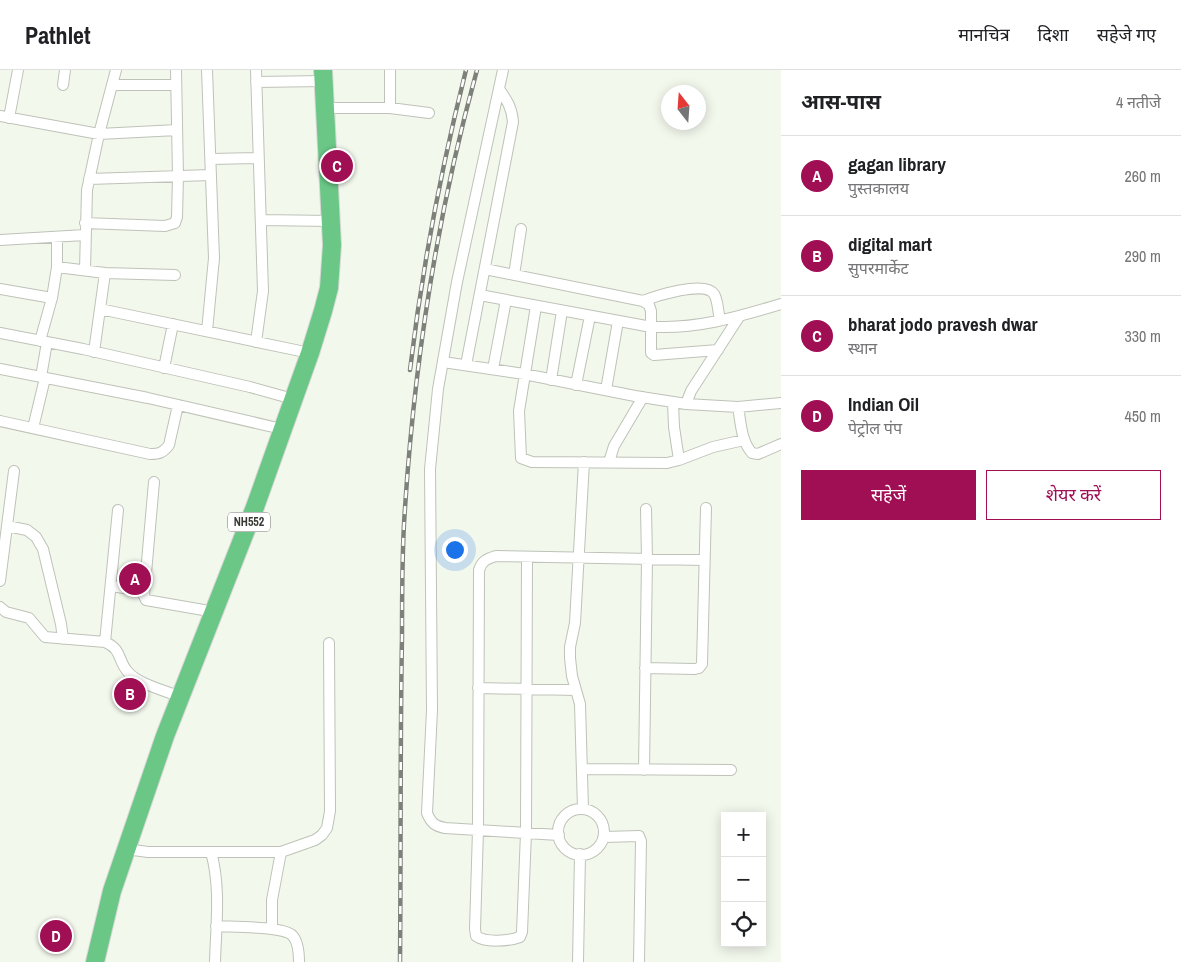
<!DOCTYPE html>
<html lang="hi">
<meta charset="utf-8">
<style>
:root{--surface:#fff;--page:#f6f6f6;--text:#202124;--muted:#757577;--line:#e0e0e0;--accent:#a00e54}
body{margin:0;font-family:"Archivo Narrow","Noto Sans Devanagari",sans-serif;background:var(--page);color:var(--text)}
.controls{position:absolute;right:15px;bottom:15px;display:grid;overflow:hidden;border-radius:0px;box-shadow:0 2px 12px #0003}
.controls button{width:45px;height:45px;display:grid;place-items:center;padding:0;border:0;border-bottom:1px solid var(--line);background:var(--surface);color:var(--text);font:25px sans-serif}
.compass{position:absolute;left:661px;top:15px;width:45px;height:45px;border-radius:50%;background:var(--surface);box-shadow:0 2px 12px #0003;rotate:343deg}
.you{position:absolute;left:454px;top:479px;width:18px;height:18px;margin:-12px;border:4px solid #fff;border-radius:50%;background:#1a73e8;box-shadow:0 0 0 8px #1a73e833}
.badge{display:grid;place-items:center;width:32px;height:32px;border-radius:50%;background:var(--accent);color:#fff;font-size:16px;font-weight:700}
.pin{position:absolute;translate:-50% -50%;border:2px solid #fff;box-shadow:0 1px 5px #0006}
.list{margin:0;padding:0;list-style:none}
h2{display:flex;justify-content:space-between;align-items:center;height:65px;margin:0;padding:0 20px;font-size:21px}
h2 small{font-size:16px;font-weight:400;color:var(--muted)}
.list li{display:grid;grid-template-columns:32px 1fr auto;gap:15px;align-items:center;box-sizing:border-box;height:80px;padding:0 20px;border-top:1px solid var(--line)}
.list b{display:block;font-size:19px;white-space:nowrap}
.list p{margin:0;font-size:16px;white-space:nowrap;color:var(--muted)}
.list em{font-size:16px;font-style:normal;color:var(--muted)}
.actions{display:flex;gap:10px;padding:15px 20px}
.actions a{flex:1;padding:11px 0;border:1px solid var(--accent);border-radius:0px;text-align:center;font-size:18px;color:var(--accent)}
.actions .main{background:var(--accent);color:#fff}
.icon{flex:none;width:28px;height:28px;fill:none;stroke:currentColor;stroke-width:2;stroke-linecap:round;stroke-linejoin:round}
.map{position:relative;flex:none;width:781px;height:892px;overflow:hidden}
header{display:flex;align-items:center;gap:30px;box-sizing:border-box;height:70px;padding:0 25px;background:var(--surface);border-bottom:1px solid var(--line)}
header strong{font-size:24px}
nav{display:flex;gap:28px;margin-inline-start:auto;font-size:18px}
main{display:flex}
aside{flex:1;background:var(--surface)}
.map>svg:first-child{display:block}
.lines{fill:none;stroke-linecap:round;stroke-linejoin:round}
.street-casing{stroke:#bec2b8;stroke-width:12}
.highway-casing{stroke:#d7d7d6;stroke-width:20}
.street{stroke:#fff;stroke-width:10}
.highway{stroke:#6ac786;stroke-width:18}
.rail-casing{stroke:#7e817a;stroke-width:4.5}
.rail{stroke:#fff;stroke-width:2.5;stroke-dasharray:8;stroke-linecap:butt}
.labels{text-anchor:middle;stroke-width:5;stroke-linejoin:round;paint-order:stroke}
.shield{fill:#fff;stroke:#727470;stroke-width:1}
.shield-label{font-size:12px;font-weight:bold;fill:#363833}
</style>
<header>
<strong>Pathlet</strong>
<nav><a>मानचित्र</a><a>दिशा</a><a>सहेजे गए</a></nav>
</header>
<main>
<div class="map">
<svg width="781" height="892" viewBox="0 0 781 892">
<rect width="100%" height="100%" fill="#f3f8ed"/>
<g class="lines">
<g class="street-casing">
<path id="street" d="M256,0L263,221L256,272
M390,0V38
M503,0L457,212L438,319L430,399L432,640L427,743C431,753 435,756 445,758L559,765
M256,12L324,11
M63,15L65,0
M112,15H176
M326,38H390L429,43
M0,46L99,64L177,60
M9,48L18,0
M211,89L258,88
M89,109L211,105
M261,150L331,151
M85,153L165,156L175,153L177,147L178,106L176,0
M0,170L85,165
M57,197L105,203L175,205
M485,199L643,231L649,235L651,241V283L654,285L718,280
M85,200L87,120L99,64L116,0
M514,205L521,159
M0,219L52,228
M480,225L646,256C691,261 738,247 781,234
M643,231C656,226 705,210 714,224C718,230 718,242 720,250
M536,236L519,341L521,388L532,392L667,393L679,390L713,377L744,370
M100,239L310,283
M207,261L214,188L207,0
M0,263L83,279L250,317L293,329
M40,271L52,228L57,197V167
M94,282L105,203
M443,292L524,304L635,326L686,334L738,337L781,333
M466,295L513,52C512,38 507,30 499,19
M164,298L173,254
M0,299L148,328L282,359
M493,299L506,230
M41,307L47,272
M551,310L562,241
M576,315L590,246
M606,320L618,251
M673,332L674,357L679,390
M686,334L691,321L739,247
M738,337C741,353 741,371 752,383L758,384L781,374
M0,351L150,384C159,384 163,383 169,375L178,335
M33,358L45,308
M609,392L614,376L643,327
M154,412L144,526L146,530L215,542
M7,456L27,460L36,467L43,479L61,554L63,569
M527,487L526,763L522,862L520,867C509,871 485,873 476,866L475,859L478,760L479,500C482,491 486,489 496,486L704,490
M0,511L14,401
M111,516L144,521
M0,537L6,542L29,548L45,567L105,572C123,580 117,590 128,602C138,614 166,621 181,627
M105,572L118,440
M645,598L695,599L699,598L702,594L706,438
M478,618L576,620
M582,699L731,700
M644,700L647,489L646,439
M583,739L580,634L572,606L570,588V577L575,553L584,392
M558 762a23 23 0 1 1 46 0a23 23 0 1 1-46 0Z
M604,767L639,766L641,771L639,892
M126,779L148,782H281L315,770L322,765L327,758L330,741L329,573
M211,782C221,818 216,855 215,892
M216,856C232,857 281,856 292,865C298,871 299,884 299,892
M272,859V830L281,782
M578,892L580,784"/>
</g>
<g class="highway-casing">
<path id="highway" d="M95,892L112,821L165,666L255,437L310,283L323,241L329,218L332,175L323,0"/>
</g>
<use href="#street" class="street"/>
<use href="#highway" class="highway"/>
<g class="rail-casing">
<path id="rail" d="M410,300C422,199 441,99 466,0
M400,892C401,784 400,675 402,567C402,529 402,491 404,454C413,301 436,148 477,0"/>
</g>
<use href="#rail" class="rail"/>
</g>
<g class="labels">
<rect class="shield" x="228" y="442.5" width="42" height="19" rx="4"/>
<g class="shield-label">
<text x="249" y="456">NH552</text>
</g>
</g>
</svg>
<div class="controls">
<button>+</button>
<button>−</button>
<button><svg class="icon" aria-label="locate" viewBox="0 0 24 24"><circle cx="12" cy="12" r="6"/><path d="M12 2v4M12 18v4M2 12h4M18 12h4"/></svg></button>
</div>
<svg class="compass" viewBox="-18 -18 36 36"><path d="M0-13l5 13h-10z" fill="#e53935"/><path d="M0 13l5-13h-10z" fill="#757577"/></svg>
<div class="you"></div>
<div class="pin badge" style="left:135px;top:509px">A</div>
<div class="pin badge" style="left:130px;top:624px">B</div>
<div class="pin badge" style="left:337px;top:96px">C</div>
<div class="pin badge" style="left:56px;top:866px">D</div>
</div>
<aside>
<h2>आस-पास<small>4 नतीजे</small></h2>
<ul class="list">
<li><span class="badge">A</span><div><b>gagan library</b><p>पुस्तकालय</p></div><em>260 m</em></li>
<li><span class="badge">B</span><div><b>digital mart</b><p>सुपरमार्केट</p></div><em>290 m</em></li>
<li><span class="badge">C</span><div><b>bharat jodo pravesh dwar</b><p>स्थान</p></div><em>330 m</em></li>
<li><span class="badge">D</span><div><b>Indian Oil</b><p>पेट्रोल पंप</p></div><em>450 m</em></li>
</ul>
<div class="actions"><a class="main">सहेजें</a><a>शेयर करें</a></div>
</aside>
</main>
